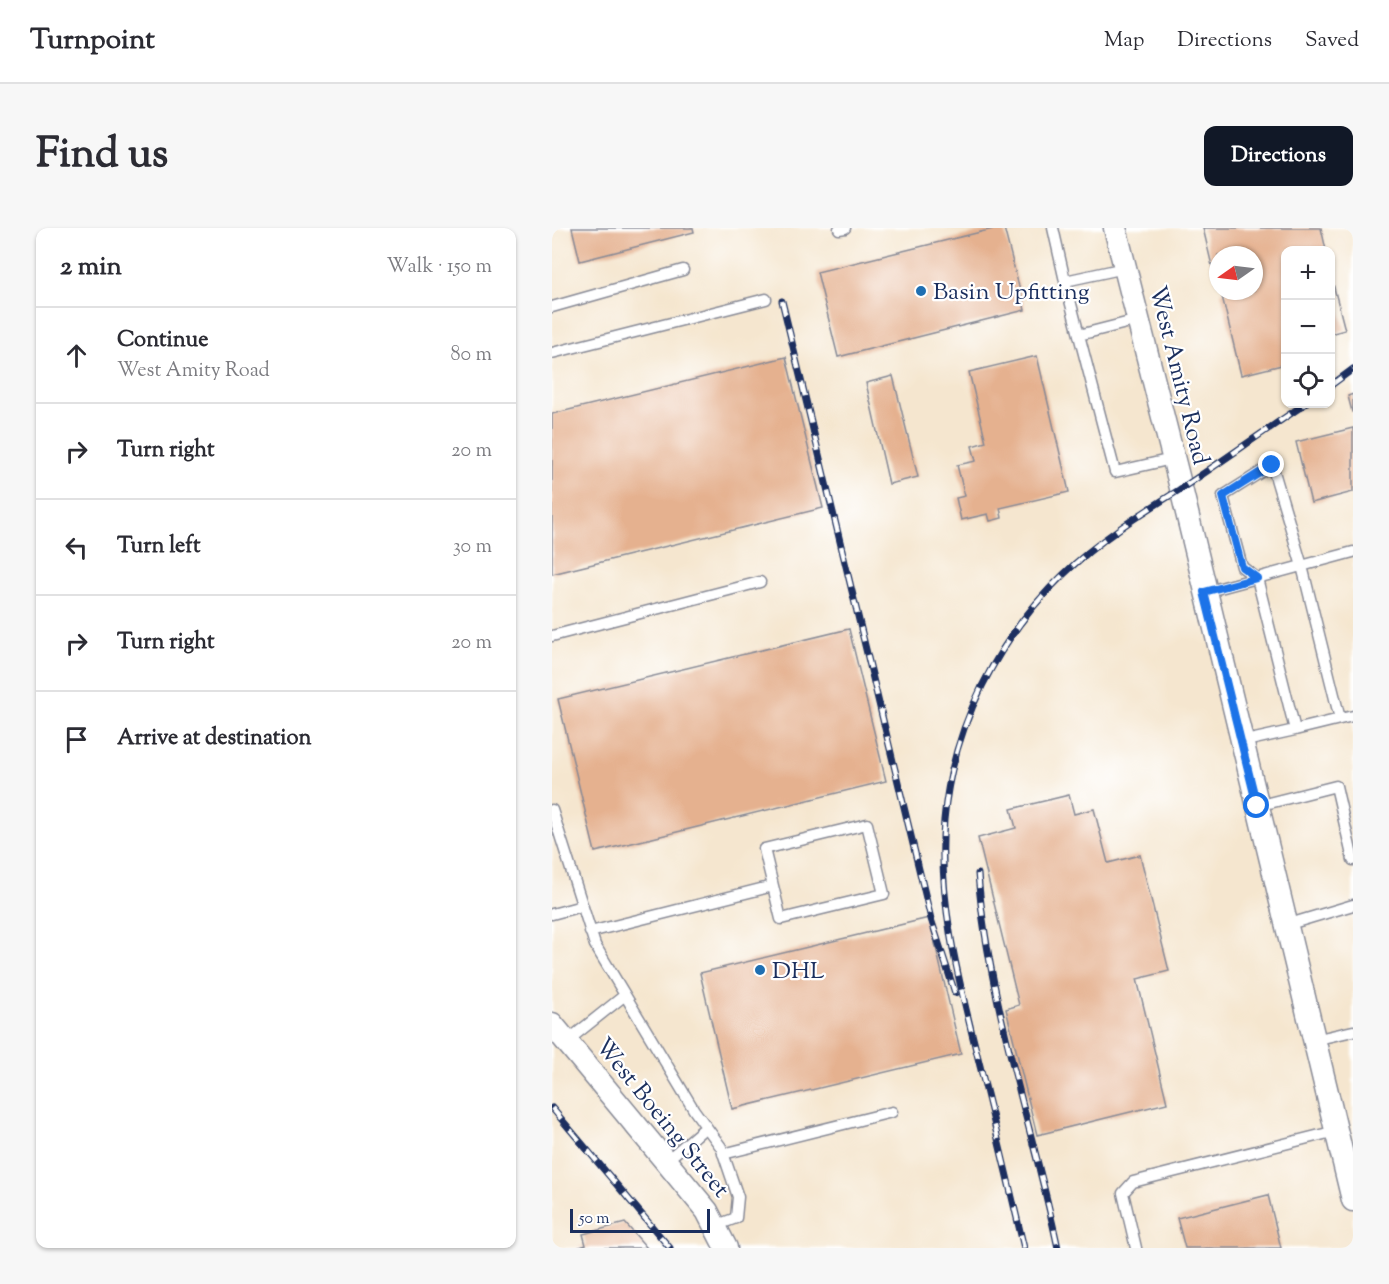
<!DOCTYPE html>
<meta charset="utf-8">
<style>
:root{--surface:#fff;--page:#f7f7f7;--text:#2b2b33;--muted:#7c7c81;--line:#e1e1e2;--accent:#111827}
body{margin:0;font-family:"Sorts Mill Goudy",serif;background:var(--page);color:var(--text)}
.controls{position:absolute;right:18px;top:18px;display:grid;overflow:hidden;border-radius:12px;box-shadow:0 2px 4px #0004}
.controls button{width:54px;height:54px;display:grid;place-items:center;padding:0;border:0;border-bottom:2px solid var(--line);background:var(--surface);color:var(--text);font:30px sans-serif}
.compass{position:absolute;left:657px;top:18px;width:54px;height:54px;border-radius:50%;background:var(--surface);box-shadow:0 2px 4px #0004;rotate:256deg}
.scale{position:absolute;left:18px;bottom:15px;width:140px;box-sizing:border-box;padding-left:6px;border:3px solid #1b2f5e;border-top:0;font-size:16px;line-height:21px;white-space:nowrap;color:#1b2f5e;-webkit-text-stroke:4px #fff;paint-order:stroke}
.stop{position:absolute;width:18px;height:18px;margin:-14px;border:4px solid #1a73e8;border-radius:50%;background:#fff}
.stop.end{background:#1a73e8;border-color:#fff;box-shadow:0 2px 6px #0008}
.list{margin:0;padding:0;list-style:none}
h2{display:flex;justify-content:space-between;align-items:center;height:78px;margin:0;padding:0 24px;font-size:26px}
h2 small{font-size:20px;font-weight:400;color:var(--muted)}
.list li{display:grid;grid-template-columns:39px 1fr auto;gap:18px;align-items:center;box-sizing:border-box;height:96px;padding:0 24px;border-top:2px solid var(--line)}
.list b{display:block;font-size:22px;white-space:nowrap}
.list p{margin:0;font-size:20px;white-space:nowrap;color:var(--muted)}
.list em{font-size:20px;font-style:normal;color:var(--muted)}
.icon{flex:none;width:33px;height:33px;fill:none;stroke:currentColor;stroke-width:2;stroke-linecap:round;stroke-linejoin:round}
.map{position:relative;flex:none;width:801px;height:1020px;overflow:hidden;border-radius:12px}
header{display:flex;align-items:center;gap:36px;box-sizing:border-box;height:84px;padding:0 30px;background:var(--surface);border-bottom:2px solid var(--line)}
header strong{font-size:28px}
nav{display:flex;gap:33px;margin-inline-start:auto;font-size:21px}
.intro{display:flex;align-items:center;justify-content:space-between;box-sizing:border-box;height:144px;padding:0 36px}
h1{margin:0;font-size:42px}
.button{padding:15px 27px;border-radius:12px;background:var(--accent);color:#fff;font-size:21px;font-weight:700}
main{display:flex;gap:36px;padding:0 36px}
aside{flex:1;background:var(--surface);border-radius:12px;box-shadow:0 2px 4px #0004}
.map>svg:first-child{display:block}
.building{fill:#e5b18f}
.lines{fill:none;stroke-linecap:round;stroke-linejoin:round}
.lane-casing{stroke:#888a96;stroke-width:13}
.street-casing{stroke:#888a96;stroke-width:25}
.lane{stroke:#fff;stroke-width:10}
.street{stroke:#fff;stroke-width:22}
.rail-casing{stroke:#1b2f5e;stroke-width:7}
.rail{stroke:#fff;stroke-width:4.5;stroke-dasharray:14;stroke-linecap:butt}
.route{stroke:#1a73e8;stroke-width:8}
.poi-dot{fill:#1f6fb2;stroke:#fff;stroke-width:2}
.labels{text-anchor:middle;stroke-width:4.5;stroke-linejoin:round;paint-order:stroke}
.poi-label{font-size:24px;fill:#1b2f5e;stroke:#fff;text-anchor:start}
.street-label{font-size:24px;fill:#1b2f5e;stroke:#fff}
</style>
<header>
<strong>Turnpoint</strong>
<nav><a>Map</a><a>Directions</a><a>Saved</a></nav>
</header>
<div class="intro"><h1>Find us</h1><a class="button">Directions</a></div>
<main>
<aside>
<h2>2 min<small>Walk · 150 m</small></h2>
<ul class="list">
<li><svg class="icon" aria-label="ahead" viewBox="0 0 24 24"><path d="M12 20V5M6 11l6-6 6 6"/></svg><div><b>Continue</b><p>West Amity Road</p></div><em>80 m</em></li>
<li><svg class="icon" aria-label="right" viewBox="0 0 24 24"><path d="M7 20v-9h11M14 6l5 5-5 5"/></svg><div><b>Turn right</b></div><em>20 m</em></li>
<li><svg class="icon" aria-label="left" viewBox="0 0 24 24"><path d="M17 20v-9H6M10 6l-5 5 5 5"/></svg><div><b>Turn left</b></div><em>30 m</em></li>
<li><svg class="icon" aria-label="right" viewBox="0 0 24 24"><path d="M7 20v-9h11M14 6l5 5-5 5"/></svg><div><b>Turn right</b></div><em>20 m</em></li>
<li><svg class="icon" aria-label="arrive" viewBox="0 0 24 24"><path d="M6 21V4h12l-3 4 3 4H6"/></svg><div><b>Arrive at destination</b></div></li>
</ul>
</aside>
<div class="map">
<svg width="801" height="1020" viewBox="0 0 801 1020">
<rect width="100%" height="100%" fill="#fff"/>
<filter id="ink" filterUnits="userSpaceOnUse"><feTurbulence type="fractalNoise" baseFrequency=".0167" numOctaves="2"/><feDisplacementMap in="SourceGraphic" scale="12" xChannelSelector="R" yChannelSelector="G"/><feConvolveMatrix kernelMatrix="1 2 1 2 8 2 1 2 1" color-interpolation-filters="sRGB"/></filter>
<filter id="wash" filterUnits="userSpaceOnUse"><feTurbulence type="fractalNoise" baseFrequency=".008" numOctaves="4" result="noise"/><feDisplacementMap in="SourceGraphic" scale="24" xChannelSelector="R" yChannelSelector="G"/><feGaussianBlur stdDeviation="1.35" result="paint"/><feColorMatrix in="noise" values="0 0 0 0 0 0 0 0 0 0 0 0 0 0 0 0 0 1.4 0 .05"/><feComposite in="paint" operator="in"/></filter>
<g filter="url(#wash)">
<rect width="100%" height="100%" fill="#f5e6cf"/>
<g id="blocks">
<path class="building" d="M20,0H141L142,4L28,33Z
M445,0H452L473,82L286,129L265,44Z
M651,0H769L774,22H734V136L689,147L669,64L702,63V27H666V36L660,38Z
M778,44L793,102L778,106Z
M485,128L517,264L448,280L450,290L438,293L436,286L409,292L404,270L413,268L405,237L424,233L420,218L434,214L417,144Z
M234,129L271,280L0,346V186Z
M341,148L366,249L337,256L314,155Z
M801,166V184H800L796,168Z
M801,200V264L759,275L744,214Z
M297,401L334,553L43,624L6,471Z
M517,567L522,586L542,581L556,635L588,627L617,743L585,751L615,875L485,907L454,781L467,777L426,610L464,600L459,581Z
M377,690L409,826L180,881L148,745Z
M716,967L729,1020H633L625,990Z
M73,995L95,1020H25L34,1017L31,1006Z"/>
</g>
</g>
<g filter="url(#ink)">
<use href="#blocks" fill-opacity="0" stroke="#888a96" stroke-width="1.5"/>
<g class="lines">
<g class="lane-casing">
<path id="lane" d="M501,0L513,53L573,40
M287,1L293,0
M513,53L527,107
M0,79L131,42
M586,92L527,107L563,244L620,231
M0,125L214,71
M705,350L690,339L671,268L720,237L750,338L788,491L801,488
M653,364L705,350
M0,408L208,354
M743,502L788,491
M689,514L743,502L705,350L801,324
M705,578L784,558L801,632
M0,582L43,717L142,882L169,919L186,969L184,990L163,998
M0,686L30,678
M734,697L801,677
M38,704L221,658L229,691L332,666L315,596L212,621L221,658
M762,812L801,803
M14,814L73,767
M171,926L340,884
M114,933L154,899
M584,1020L571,965L581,954L784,903"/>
</g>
<g class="street-casing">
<path id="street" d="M563,0L629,260L801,972
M0,796L155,983L174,1020"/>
</g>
<use href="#lane" class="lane"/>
<use href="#street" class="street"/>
<g class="rail-casing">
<path id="rail" d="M230,73L379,691L403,765
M778,158L801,141
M426,646C436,772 480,897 506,1020
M0,880L118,1020
M472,1020C458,961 444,901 429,842C409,761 385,676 392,592C400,499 446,409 512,346C547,312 587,287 627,262C669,234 711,204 753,176"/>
</g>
<use href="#rail" class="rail"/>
</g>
</g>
<g class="lines" filter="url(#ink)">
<path class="route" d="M705,578L652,364L705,350L690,339L671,268L720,237"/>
</g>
<g class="poi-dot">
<circle cx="369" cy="63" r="6"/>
<circle cx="208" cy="742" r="6"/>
</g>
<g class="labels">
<g class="poi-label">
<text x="381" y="71">Basin Upfitting</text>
<text x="220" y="750">DHL</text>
</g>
<g class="street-label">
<text transform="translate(628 147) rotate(76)" y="8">West Amity Road</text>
<text transform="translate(111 889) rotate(51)" y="8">West Boeing Street</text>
</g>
</g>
</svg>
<div class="controls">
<button>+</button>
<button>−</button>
<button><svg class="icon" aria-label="locate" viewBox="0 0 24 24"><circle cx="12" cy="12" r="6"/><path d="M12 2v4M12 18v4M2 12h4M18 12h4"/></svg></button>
</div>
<svg class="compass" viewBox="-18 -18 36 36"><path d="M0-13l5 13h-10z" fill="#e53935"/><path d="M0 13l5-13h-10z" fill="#7c7c81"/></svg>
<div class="scale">50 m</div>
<div class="stop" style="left:705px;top:578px"></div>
<div class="stop end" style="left:720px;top:237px"></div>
</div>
</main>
